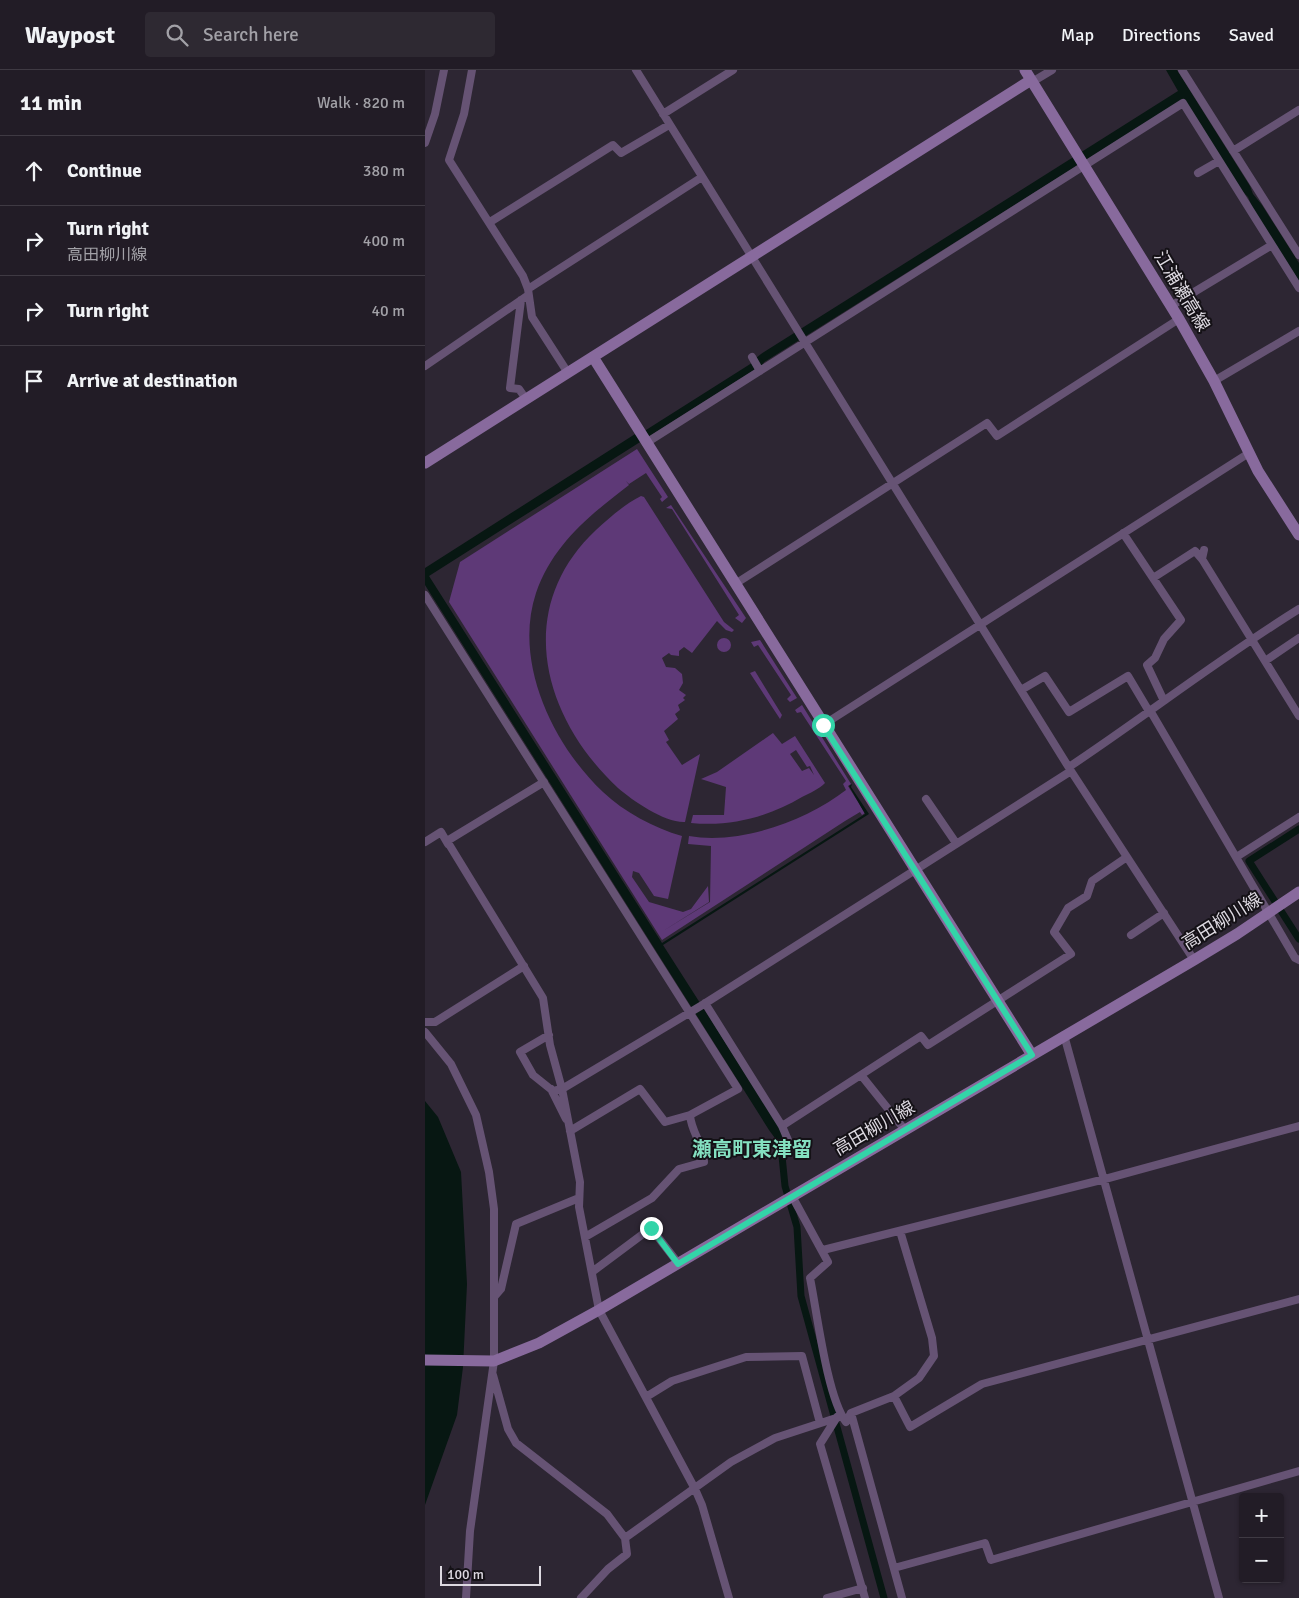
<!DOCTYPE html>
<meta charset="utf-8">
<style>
:root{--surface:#221c26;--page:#2e2932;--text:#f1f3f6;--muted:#a2a1a7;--line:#3f3a43}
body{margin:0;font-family:Signika,"Noto Sans JP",sans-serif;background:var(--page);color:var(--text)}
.controls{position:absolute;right:15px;bottom:15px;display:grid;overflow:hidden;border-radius:5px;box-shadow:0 1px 4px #0004}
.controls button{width:45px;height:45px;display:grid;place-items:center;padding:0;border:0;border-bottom:1px solid var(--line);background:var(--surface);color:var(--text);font:25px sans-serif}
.scale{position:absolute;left:15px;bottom:12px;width:101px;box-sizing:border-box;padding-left:5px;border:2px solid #ddd9e1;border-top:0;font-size:14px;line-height:18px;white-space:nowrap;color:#ddd9e1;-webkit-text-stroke:4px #141116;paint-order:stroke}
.stop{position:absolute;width:15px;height:15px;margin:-11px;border:4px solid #33d4a8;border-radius:50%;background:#fff}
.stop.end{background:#33d4a8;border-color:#fff;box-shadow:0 1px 5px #0008}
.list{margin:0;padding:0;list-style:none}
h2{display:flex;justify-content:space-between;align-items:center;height:65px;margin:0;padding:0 20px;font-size:21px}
h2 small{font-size:16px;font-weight:400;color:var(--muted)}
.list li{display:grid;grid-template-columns:32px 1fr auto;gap:15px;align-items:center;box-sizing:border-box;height:70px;padding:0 20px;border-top:1px solid var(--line)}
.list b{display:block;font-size:19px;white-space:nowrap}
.list p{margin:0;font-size:16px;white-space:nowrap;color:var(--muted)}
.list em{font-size:16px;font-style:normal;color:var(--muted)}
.icon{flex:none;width:28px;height:28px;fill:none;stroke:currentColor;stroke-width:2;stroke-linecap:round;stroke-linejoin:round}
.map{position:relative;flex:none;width:874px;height:1528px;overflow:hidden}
header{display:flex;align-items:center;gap:30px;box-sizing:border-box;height:70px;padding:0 25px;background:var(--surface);border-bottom:1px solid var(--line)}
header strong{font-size:24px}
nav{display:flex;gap:28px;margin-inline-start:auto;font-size:18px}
.search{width:350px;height:45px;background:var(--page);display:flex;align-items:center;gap:12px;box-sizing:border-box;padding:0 18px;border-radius:5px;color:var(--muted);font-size:19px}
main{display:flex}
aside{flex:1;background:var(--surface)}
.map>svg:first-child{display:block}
.green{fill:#5e3977;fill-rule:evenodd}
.water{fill:#071712}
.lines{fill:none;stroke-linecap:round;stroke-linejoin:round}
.canal{stroke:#071712;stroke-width:7}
.street{stroke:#665374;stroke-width:8}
.secondary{stroke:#886a9d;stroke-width:11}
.route{stroke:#33d4a8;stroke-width:6}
.labels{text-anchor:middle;stroke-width:4;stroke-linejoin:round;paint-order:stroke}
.street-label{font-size:18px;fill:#ddd9e1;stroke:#141116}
.quarter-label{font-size:20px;font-weight:bold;fill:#84e0c0;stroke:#141116}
</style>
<header>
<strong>Waypost</strong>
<div class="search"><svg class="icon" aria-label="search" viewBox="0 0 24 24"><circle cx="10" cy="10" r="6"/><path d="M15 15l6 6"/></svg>Search here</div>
<nav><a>Map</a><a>Directions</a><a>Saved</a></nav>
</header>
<main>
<aside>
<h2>11 min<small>Walk · 820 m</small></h2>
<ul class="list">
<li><svg class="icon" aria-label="ahead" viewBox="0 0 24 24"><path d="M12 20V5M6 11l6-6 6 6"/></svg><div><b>Continue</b></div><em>380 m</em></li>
<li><svg class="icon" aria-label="right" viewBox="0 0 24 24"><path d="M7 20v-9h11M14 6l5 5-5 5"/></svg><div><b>Turn right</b><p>高田柳川線</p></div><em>400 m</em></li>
<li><svg class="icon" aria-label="right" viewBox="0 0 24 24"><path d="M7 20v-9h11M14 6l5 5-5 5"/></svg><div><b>Turn right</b></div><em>40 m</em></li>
<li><svg class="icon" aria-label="arrive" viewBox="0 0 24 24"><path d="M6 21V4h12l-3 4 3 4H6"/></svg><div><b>Arrive at destination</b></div></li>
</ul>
</aside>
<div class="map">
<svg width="874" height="1528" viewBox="0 0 874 1528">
<rect width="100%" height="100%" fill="#2d2633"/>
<path class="green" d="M212,379L243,427L237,432L235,429L237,427L221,403L204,414L201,411L204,415C165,445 128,474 111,523C88,592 128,675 178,722C199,742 229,758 257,766L243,829L229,826L214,803L208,801L207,807L224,832L258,842L266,839L283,816L284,832L238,861L285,832L286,776L263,774L264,766C315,775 381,751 421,720L418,714L421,711L376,642L372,643L370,640L377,635L426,714L423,716L440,743L437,745L435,742L420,751L237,870L24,532L35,492Z
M216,426L219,427L299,552L309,560L307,562L301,560L292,551L267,583L259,577L254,581V586L246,585L244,583L237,588L241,597L250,598L257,604L258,613L254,620L261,625L258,628L260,630L253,635L255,640L250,644L253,649L239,661L244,670L241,672L257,695L275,684L260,752C240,753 208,731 193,718C117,647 88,538 171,460C184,448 200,434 216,426Z
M246,435L321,548L317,553L310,548L314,545L247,439L241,438Z
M292 575a7 7 0 1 1 14 0a7 7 0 1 1-14 0Z
M335,570L372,628L365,632L362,629L366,625L333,575L329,577L326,572Z
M330,601L357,645L355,649L325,603Z
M348,663L357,674L370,666L400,713C394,719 385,723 377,727C343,747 306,757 266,753L268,745H299L301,717L276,709L292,702ZM371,680L382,697L385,696L389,705L384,698L377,701L365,684Z"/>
<path class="water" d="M741,0H752L825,116L828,124L837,135L874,193V211L829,141L823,127L818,122L758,29L330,298L326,292L336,284L753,21Z
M218,359L223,367L4,506L237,873L440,744L424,716L427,714L426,717L444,744L238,875L358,1063L359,1074L355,1075L344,1060L0,515V498Z
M0,1031L13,1047L36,1102L42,1214L38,1297L32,1345L0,1435Z"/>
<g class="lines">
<path class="canal" d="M215,368L335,292
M874,759L824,791L874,869
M355,1066L360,1116L372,1157L376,1226L459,1528"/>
<path class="street" d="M47,0L39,44L24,90L98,206L103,219L107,247L143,303
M211,0L646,701L769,890
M757,0L874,185
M607,12L627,0
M238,44L308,0
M0,73L10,44L19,0
M808,81L874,40
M773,103L794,91
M65,152L188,75L196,83L244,55
M103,219L277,107
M96,230L85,318L94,319L101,329
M746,236L847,175
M327,287L335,301
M0,296L102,226
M789,311L874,261
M221,373L758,33L874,218
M698,463L728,508L770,481L777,489
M779,480L777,489L874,646
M728,508L756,550L739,569L730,588L722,595L739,631
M310,514L562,353L572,366L754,249
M0,525L313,1019L265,1045C266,1062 279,1075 279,1092L254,1099L227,1128L160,1167
M840,591L874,568
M596,620L620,606L644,642L703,606L725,643
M726,642L870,888L874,890
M398,655L824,383
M644,697C722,645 795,588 874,539
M119,712L22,771L118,928L125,975L137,1019L155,1112L154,1137L174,1240L270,1419L277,1435L304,1528
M501,729L531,773
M0,772L16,762L23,774
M813,786L874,747
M706,865L739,843
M280,933L357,1056L363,1070
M0,952H10L99,896
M0,962L26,994L51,1045L64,1102L69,1139V1291L45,1461L41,1528
M124,965L95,982L108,1005L128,1021L137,1019L279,934L646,701
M639,965L794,1528
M436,1005L480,1060
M126,1019L141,1049
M357,1056L496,966L503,975L646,884L629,862L643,838L662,826L667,811L702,787
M145,1061L215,1019L240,1052L265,1045
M367,1126L403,1192L385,1208C392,1242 402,1327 421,1352L426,1343L469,1326L485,1357L557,1314L874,1229
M398,1180L680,1109L874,1056
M167,1202L226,1158L253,1193
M70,1226L76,1219L91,1154L154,1128
M68,1305L83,1359L91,1373L182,1444L200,1468L202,1484L183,1499L156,1528
M469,1326L494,1308L509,1286L507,1268L475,1161
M221,1327L247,1311L321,1287L377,1286L395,1353
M426,1343L477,1528
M412,1347L395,1374L440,1528
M200,1468L306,1392L350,1368L411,1348
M469,1498L560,1473L566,1490L874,1401
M402,1528L438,1518"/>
<path class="secondary" d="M600,0L754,249L789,311L833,401L874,465
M168,287L607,985
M0,393L606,10
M0,1290L69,1291L114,1273L174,1240L769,890L812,864L874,822"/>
</g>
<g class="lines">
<path class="route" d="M226,1158L253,1194L607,985L398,655"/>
</g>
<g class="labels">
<g class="street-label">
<text transform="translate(757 221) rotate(59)" y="6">江浦瀬高線</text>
<text transform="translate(797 851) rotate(-32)" y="6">高田柳川線</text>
<text transform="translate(449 1058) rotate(-30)" y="6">高田柳川線</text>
</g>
<g class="quarter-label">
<text x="327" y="1086">瀬高町東津留</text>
</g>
</g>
</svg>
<div class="controls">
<button>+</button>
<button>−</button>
</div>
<div class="scale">100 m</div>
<div class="stop" style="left:398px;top:655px"></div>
<div class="stop end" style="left:226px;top:1158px"></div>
</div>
</main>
